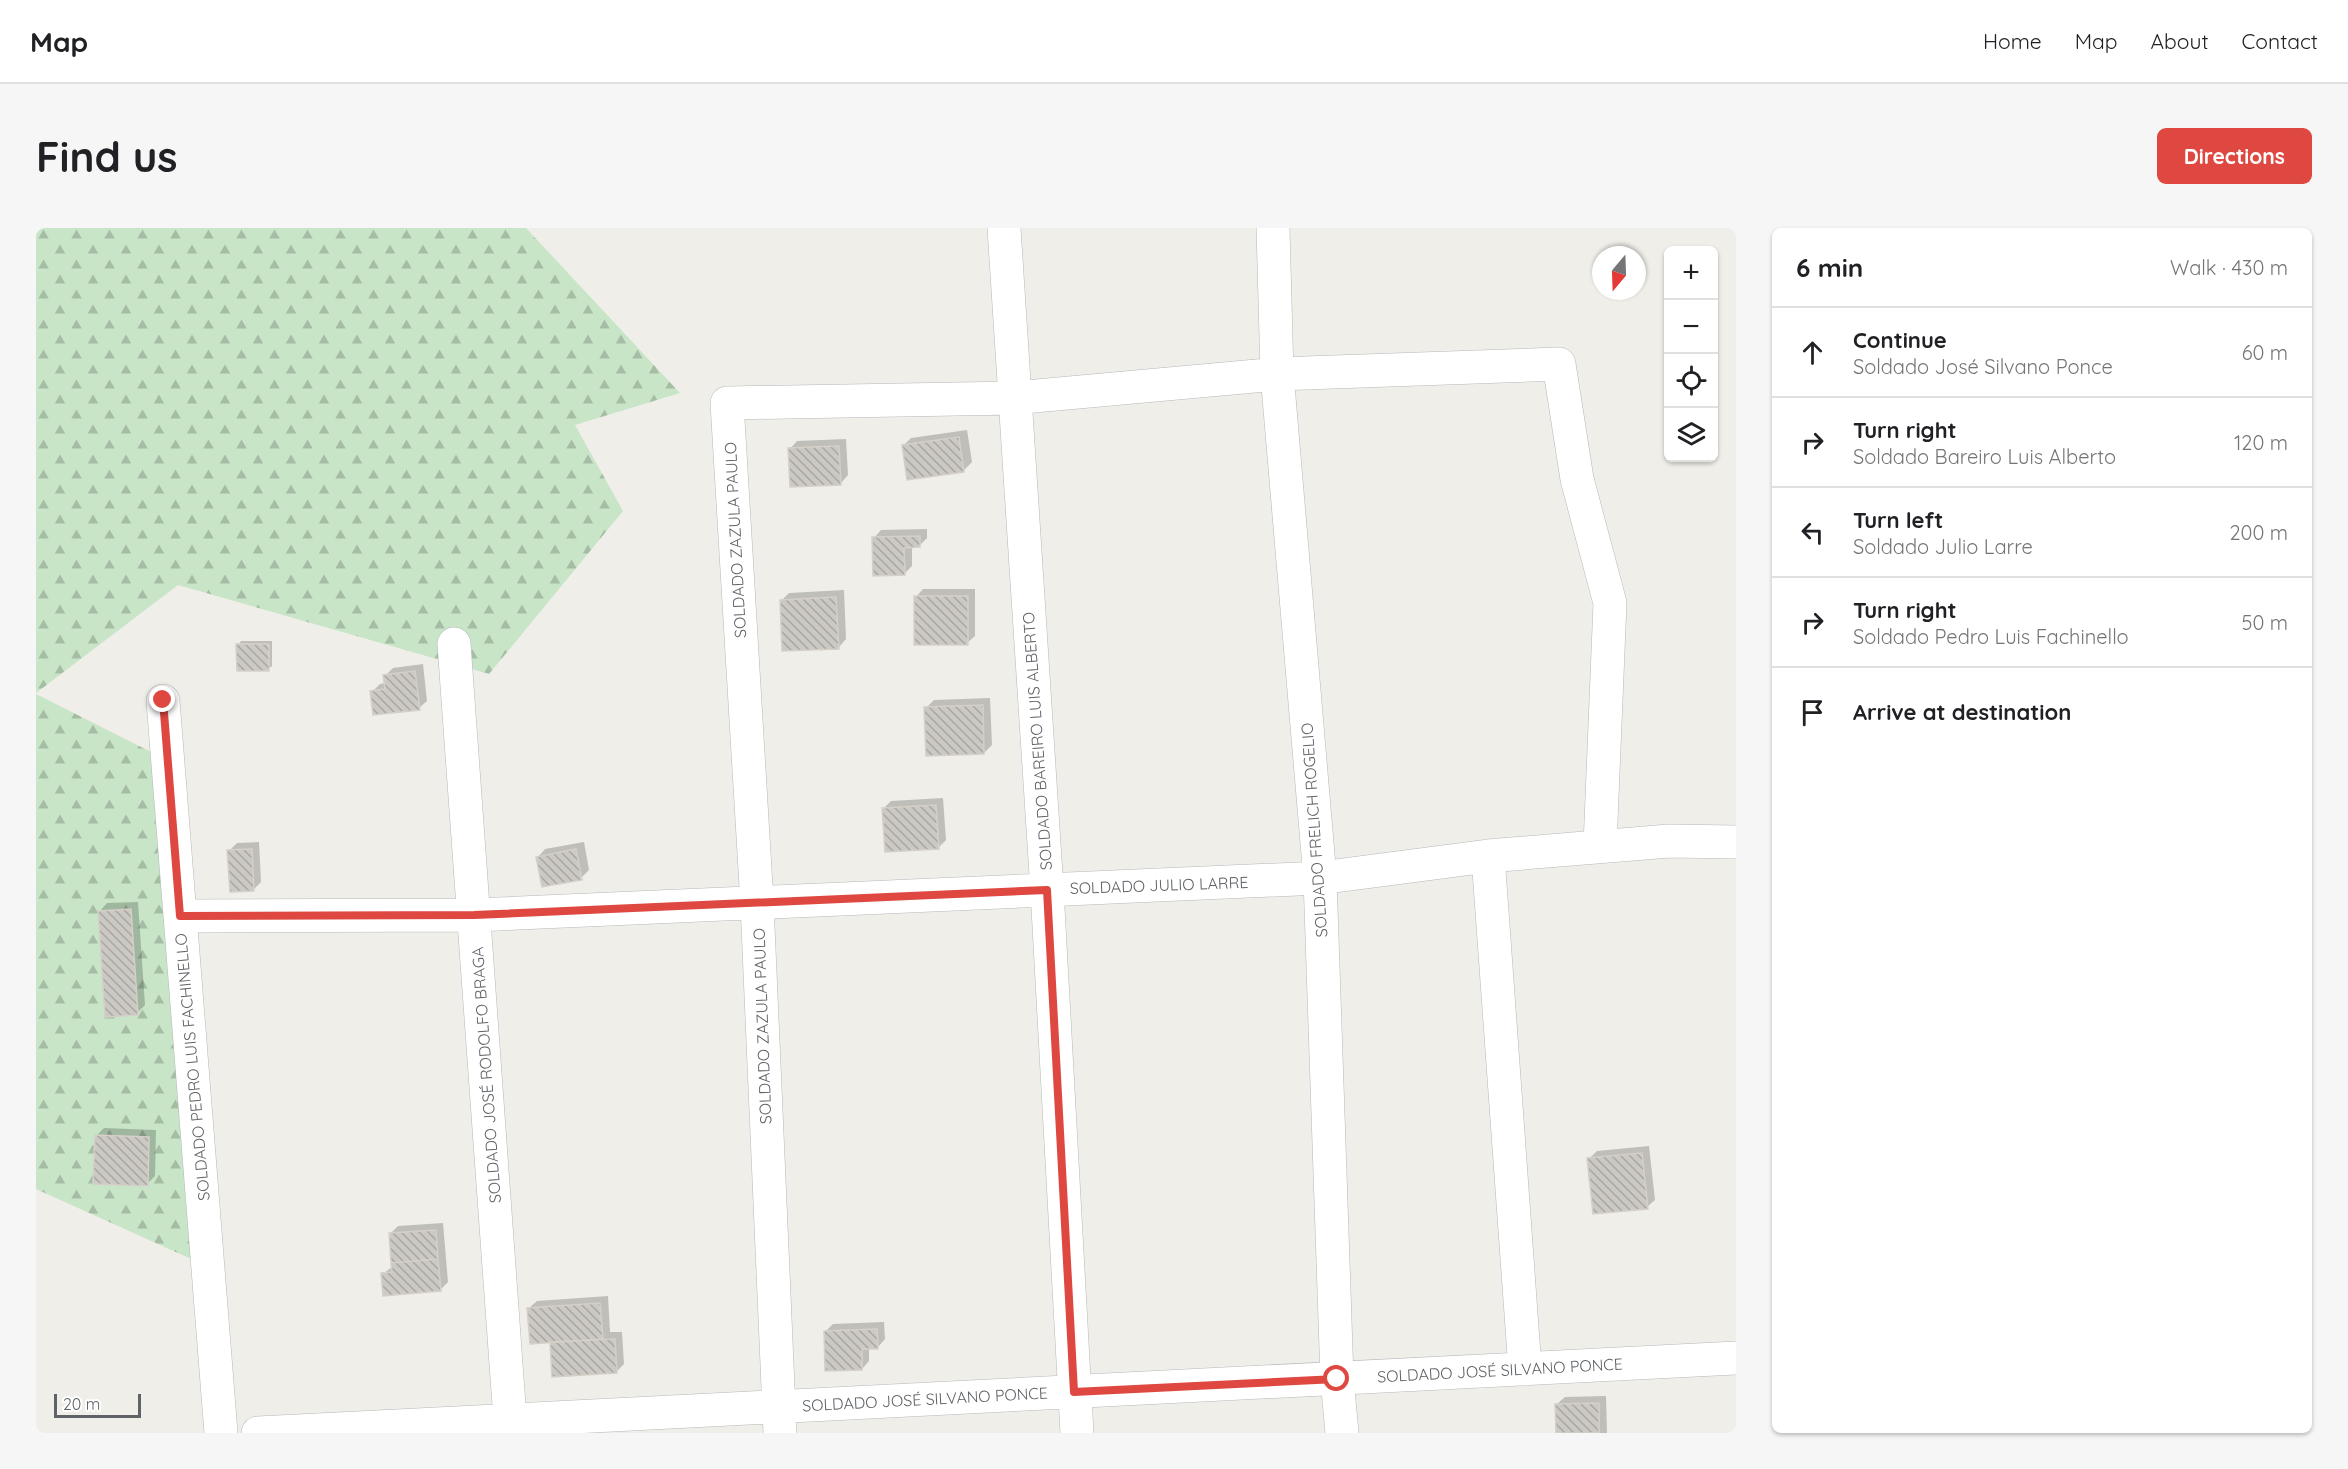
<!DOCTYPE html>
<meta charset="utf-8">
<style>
:root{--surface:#fff;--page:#f6f6f6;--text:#202124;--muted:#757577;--line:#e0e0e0;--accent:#de4840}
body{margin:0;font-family:Quicksand,sans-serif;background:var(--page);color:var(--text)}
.controls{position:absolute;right:18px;top:18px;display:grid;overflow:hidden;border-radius:9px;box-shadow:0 2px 4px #0004}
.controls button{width:54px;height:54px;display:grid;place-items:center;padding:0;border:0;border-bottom:2px solid var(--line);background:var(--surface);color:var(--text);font:30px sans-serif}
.compass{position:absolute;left:1556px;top:18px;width:54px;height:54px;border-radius:50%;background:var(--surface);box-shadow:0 2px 4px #0004;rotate:199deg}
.scale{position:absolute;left:18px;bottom:15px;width:87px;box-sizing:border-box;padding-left:6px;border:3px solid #5f6367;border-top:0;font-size:16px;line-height:21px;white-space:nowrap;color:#5f6367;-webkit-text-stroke:4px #fff;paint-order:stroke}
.stop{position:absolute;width:18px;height:18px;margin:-14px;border:4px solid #de4840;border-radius:50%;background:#fff}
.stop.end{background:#de4840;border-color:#fff;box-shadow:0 2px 6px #0008}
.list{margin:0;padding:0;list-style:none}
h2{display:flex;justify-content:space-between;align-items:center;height:78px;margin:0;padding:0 24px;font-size:26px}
h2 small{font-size:20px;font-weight:400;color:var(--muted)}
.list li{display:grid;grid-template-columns:39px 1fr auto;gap:18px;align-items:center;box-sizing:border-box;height:90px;padding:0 24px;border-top:2px solid var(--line)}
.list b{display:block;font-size:22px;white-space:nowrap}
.list p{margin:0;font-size:20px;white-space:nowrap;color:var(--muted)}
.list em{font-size:20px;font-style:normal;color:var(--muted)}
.icon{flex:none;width:33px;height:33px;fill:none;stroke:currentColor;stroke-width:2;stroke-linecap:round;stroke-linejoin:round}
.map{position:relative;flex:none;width:1700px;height:1205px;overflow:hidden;border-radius:9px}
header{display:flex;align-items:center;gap:36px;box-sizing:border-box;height:84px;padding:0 30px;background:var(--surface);border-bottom:2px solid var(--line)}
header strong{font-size:28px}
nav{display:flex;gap:33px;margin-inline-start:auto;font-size:21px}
.intro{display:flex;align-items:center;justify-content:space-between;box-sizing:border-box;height:144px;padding:0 36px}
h1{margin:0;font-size:42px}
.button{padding:15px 27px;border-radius:9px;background:var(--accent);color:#fff;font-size:21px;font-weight:700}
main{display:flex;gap:36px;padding:0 36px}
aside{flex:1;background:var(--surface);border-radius:9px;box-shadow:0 2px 4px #0004}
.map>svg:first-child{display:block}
.forest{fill:url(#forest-firs)}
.shadow{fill:#0003}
.building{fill:url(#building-back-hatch);stroke:#d5d0c7;stroke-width:1.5}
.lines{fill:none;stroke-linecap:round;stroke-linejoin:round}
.minor-casing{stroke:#b5b8bb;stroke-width:34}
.minor{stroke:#fff;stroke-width:33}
.route{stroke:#de4840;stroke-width:8}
.labels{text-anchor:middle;stroke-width:6;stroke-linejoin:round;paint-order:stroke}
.street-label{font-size:16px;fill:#5f6367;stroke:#fff}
</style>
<header>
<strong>Map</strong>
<nav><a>Home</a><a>Map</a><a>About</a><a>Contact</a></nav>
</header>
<div class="intro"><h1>Find us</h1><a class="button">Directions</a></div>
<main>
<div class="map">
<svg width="1700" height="1205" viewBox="0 0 1700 1205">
<defs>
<pattern id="forest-firs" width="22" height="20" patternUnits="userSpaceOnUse" patternTransform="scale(1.5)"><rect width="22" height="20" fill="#c8e5c7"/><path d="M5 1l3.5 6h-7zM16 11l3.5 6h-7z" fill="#a6bda5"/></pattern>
<pattern id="building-back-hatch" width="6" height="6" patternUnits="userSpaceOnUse" patternTransform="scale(1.5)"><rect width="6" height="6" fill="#ccc9c4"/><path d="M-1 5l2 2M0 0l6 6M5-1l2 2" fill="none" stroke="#a9a7a3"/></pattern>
</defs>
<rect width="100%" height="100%" fill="#f0eee8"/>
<path class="forest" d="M0,0H490L644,165L539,197L587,283L453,446L142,357L0,465Z
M0,466L131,532L164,1035L0,961Z"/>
<path class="shadow" d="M931,202L936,234L928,242L872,250L867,218L875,210Z
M810,211L812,247L805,255L754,221L761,213Z
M891,301V310L883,318H876V338L868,346L838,310L845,302Z
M887,361H939V408L931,415L880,369Z
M808,362L810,411L803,419L745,373L753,365Z
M205,413H236V438L232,441L202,417Z
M387,436L391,473L383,480L336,464L344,456L350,455L349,448L357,440Z
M954,470L956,517L948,525L890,480L898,472Z
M907,570L910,612L902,620L847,581L855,573Z
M223,614L225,654L217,662L193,623L201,615Z
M548,614L553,642L545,650L502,629L509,621Z
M102,674L109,777L101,785L64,683L71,675Z
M68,900L120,902L119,948L111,956L60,908Z
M1613,918L1619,972L1611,979L1553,931L1561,923Z
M407,995L412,1054L404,1062L347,1046L357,1038L354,1006L362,998Z
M572,1068L574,1104H586L588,1136L581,1143L493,1080L501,1073Z
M848,1094L849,1111L842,1119L833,1120V1133L826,1141L789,1104L797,1096Z
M1570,1168L1571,1205H1522L1521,1176L1529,1169Z"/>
<path class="building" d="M923,209L928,244L871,252L866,217Z
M803,218L805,257L754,259L752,220Z
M884,308V319L868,320L869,347L837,348L836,309Z
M878,368H932V417H878Z
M800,369L803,421L746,423L744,372Z
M200,416H233V443H201Z
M379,443L384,482L337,487L334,463L349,461L347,447Z
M947,477L948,526L890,528L888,479Z
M900,577L903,621L849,624L846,580Z
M216,621L218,663L194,664L191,622Z
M540,621L546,652L506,659L500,629Z
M95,681L102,787L69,789L62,683Z
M59,907L113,909L112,958L57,956Z
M1606,925L1612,981L1557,986L1551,930Z
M400,1002L402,1031L355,1035L353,1005Z
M402,1031L405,1063L347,1068L345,1045L356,1044L355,1035Z
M564,1075L567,1111L494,1116L491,1080Z
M841,1101L842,1121H826V1142L789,1143L788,1103Z
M579,1111L581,1145L516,1149L514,1114Z
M1563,1175V1205H1520L1519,1176Z"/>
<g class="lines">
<g class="minor-casing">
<path id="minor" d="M968,0L1011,662L1041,1205
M1237,0L1241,146L1284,650L1301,1151L1306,1205
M418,416L475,1205
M127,473L185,1205
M1452,628L1489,1141
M144,688L439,687L1284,650L1452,628L1633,613L1700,614
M222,1205L1700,1130
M744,1205L721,675L691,175L977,170L1241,146L1523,136L1541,251L1574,375L1564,618"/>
</g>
<use href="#minor" class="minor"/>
</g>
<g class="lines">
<path class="route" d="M127,472L144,688L438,687L1011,662L1038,1164L1301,1151"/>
</g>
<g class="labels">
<g class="street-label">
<text transform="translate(699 312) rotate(-93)" y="6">SOLDADO ZAZULA PAULO</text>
<text transform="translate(1001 513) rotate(-94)" y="6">SOLDADO BAREIRO LUIS ALBERTO</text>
<text transform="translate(1278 602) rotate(-94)" y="6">SOLDADO FRELICH ROGELIO</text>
<text transform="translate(1123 657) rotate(-2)" y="6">SOLDADO JULIO LARRE</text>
<text transform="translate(726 798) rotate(-92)" y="6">SOLDADO ZAZULA PAULO</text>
<text transform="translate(156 839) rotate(-95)" y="6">SOLDADO PEDRO LUIS FACHINELLO</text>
<text transform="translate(450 847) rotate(-94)" y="6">SOLDADO JOSÉ RODOLFO BRAGA</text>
<text transform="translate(1464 1142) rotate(-3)" y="6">SOLDADO JOSÉ SILVANO PONCE</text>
<text transform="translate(889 1171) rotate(-3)" y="6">SOLDADO JOSÉ SILVANO PONCE</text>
</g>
</g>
</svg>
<div class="controls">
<button>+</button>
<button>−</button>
<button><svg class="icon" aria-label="locate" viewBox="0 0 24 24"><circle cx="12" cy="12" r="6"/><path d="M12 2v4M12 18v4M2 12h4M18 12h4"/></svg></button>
<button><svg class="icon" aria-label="layers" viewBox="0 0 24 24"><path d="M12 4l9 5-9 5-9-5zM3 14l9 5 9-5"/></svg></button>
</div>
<svg class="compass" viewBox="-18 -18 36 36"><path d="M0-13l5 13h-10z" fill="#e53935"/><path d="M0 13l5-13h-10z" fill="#757577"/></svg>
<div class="scale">20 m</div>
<div class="stop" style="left:1301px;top:1151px"></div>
<div class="stop end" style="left:127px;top:472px"></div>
</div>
<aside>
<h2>6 min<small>Walk · 430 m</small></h2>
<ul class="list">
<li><svg class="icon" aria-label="ahead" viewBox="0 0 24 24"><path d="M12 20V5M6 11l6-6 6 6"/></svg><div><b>Continue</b><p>Soldado José Silvano Ponce</p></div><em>60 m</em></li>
<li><svg class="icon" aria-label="right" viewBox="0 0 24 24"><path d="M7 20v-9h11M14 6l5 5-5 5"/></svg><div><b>Turn right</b><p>Soldado Bareiro Luis Alberto</p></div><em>120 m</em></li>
<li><svg class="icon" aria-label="left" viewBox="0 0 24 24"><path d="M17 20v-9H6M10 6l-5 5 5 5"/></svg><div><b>Turn left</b><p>Soldado Julio Larre</p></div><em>200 m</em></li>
<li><svg class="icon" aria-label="right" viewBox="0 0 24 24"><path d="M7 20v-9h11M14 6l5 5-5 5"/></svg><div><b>Turn right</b><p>Soldado Pedro Luis Fachinello</p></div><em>50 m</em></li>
<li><svg class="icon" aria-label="arrive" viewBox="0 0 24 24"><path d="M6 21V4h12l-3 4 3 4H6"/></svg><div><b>Arrive at destination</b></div></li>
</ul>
</aside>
</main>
